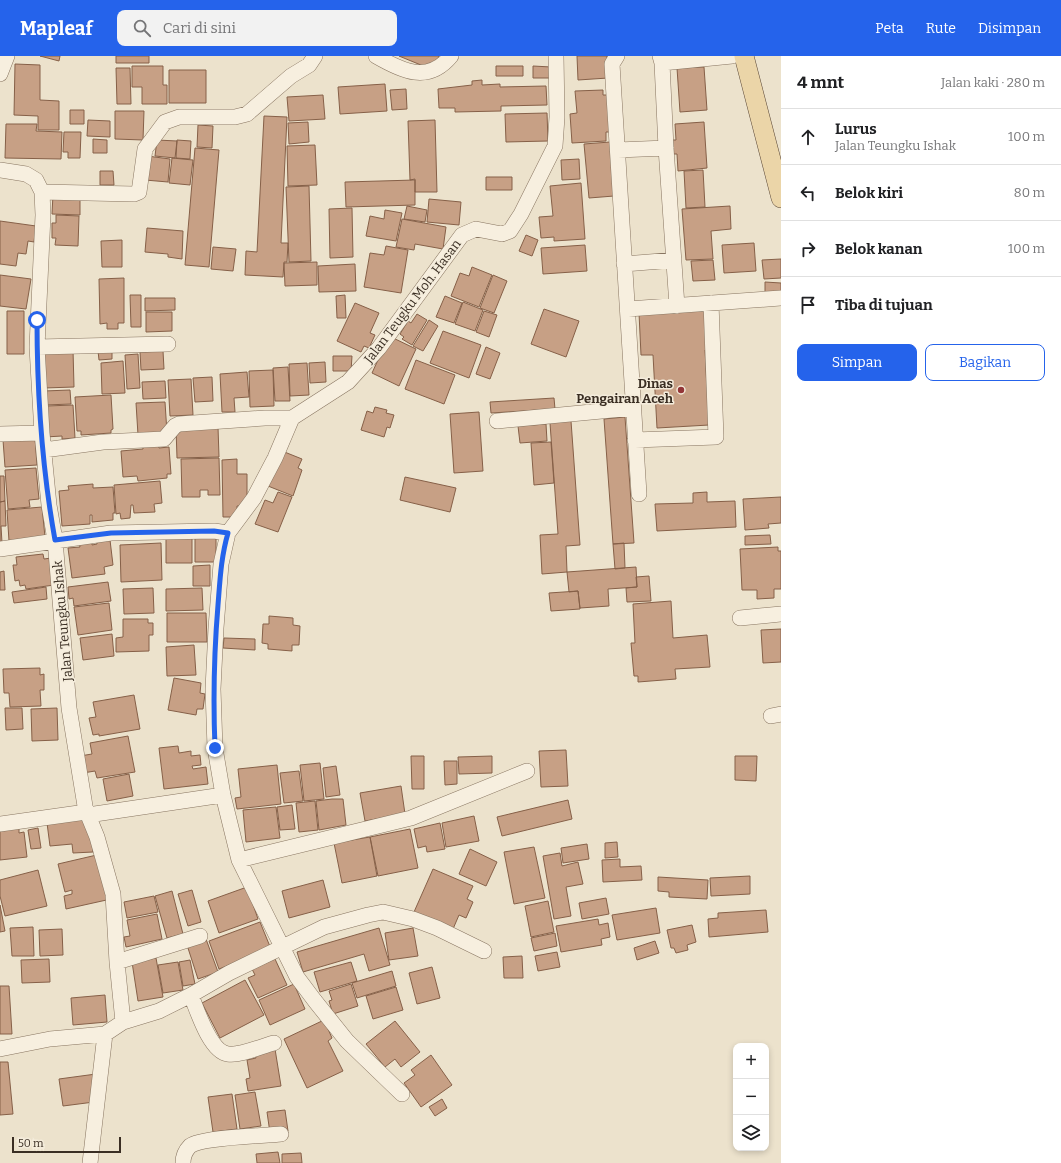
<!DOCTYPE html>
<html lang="id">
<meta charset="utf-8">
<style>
:root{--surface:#fff;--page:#f2f2f2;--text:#202124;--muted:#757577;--line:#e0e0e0;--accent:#2563eb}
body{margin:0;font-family:Bitter,serif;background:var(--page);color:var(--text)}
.controls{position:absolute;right:12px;bottom:12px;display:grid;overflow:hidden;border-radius:8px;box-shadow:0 2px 6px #0003}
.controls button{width:36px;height:36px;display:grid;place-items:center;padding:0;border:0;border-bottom:1px solid var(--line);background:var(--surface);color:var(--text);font:20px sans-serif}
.scale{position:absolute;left:12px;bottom:10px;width:109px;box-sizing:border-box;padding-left:4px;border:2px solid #3a2e23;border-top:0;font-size:11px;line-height:14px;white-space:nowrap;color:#3a2e23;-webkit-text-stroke:3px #f4ecdb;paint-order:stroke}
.stop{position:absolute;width:12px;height:12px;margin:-9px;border:3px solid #2563eb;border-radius:50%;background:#fff}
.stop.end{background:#2563eb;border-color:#fff;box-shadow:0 1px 4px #0008}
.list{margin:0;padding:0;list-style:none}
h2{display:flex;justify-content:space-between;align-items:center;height:52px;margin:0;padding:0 16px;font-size:17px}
h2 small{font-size:13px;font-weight:400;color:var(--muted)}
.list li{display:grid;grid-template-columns:26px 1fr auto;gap:12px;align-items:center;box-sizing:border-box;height:56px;padding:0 16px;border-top:1px solid var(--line)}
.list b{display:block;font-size:15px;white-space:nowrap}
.list p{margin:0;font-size:13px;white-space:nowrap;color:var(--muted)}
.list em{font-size:13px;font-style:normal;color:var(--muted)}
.actions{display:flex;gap:8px;padding:12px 16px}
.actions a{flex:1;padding:9px 0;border:1px solid var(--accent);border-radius:8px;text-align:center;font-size:14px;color:var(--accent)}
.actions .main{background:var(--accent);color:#fff}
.icon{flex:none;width:22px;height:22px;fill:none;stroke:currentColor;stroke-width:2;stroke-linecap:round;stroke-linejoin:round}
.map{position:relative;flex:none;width:781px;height:1107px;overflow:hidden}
header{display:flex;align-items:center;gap:24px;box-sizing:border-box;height:56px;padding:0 20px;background:var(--accent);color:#fff}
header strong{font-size:19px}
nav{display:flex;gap:22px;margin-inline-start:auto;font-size:14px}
.search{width:280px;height:36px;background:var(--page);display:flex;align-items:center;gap:10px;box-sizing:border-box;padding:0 14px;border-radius:8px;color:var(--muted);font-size:15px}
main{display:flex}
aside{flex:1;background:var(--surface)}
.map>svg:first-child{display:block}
.building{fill:#c7a085;stroke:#866048}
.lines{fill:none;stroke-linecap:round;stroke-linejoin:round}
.minor-casing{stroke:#887561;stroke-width:16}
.major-casing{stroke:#574434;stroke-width:20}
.minor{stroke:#f7efdf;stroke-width:15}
.major{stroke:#ebd5a8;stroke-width:19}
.route{stroke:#2563eb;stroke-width:5}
.poi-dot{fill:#933537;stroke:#f4ecdb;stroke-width:1.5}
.labels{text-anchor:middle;stroke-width:3;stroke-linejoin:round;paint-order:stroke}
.street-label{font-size:13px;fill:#3a2e23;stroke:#f4ecdb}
.poi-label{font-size:13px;font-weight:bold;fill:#3a2e23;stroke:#f4ecdb;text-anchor:end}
</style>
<header>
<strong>Mapleaf</strong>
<div class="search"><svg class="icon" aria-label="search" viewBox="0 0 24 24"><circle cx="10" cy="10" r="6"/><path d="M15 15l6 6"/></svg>Cari di sini</div>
<nav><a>Peta</a><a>Rute</a><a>Disimpan</a></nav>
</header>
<main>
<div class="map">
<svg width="781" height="1107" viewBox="0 0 781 1107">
<rect width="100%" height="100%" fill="#ece2cc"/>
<path class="building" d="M40,0H60L59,5Z
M116,0H149V7H116Z
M399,0H439L433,14Z
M577,0H607L608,22L578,24Z
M15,8L40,9V44L59,45V74H38V60L14,59Z
M132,10H163V29H167V48H142V31H132Z
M496,10H523V20H496Z
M533,10L551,11V22H533Z
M704,11L707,54L680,56L677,12Z
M116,12H130L131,48H117Z
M169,14H206V47H169Z
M482,24V29L500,28V31L546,30L547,49L501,50V55L455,56V52H439L438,33L472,29V25Z
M385,28L387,55L340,58L338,31Z
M406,33L407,53L392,54L390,34Z
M603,34V39H610L613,76H606V85L572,87L570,58L577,57L575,35Z
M323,39L325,63L289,65L287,41Z
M70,54H84V68H70Z
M115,55H144L143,84L115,83Z
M547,57L548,85L506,86L505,58Z
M264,60L287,61L281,187H288L287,206H284L283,221L245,219L246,195L257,196Z
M88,64L110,65V81L87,80Z
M435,64L437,136H415V123L410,124L408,65Z
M308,66L309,86L289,88L288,67Z
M704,66L707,112L678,115L677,98H673L672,84H676L675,68Z
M6,68H37L36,75L62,76L61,103L5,102Z
M198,69L213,70L212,92L197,91Z
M64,76H81L80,102H68V96H63Z
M93,83L107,84V97H93Z
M157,84L177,85L175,102L155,100Z
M177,84L191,85L190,103L176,102Z
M610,86L614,140L589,142L584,88Z
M315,89L317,129L288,130L287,90Z
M195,92L219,94L209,211L185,209Z
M147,100L170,103L168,126L145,124Z
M172,102L193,104L190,129L169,127Z
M579,103L580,123L562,124L561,104Z
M703,114L705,151L686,152L684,115Z
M100,115H113L114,129H100Z
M486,121H512V134H486Z
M415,124V149L346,151L345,126Z
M581,127L585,183L554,185V181L541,182L539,161L553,160L550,130Z
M309,130L311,205L289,206L286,131Z
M53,138L80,139V159L52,158Z
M429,143L461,146L459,169L427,166Z
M407,150L427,154L425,166L404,163Z
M730,150L731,173L711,175L713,203L686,204L682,153Z
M352,152L353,201L330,202L329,153Z
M385,154L402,157L396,185L366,180L370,160L384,163Z
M56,159L79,160L78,190L55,189L56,182H52V167H56Z
M402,163L446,171L443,193L415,188L414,194L396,191Z
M0,165L36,170L34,186L28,185L26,198L18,197L16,210L0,208Z
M147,172L183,175L182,203L168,201V198L145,196Z
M526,179L538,184L532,200L519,195Z
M122,184V211H102L101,185Z
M754,187L756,215L724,217L722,189Z
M585,189L587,215L543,218L541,192Z
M386,190L408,194L401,237L364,231L370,197L384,199Z
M213,191L236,193L233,215L211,213Z
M781,203V222L764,223L762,204Z
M713,204L715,224L693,225L691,205Z
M317,206V229L285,230L284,207Z
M355,208L356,235L319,236L318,210Z
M472,211L492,219L479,251L451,240L460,217L469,220Z
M0,219L31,223L26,253L0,250Z
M493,219L507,225L494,257L480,252Z
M124,222V267H118V273H107V267L100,268L99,223Z
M765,226L781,227V240H765Z
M130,239H141V271H131Z
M345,239L346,262H337L336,240Z
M445,240L462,247L454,267L436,261Z
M145,242H175V254L145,255Z
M463,246L483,254L475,275L455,268Z
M355,247L379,257L370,277L375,279L369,292L364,290L361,296L337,285Z
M544,253L579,265L566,301L531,288Z
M709,253L711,293L705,294L709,369L657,372L653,299H641L639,257Z
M7,255H24V298H7Z
M484,255L497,259L489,281L476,276Z
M146,256H172V275L146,276Z
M417,258L427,264L412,289L402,283L404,281L400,278L408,265L411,267Z
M429,264L438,270L423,295L413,290Z
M443,275L481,289L469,322L430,307Z
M389,280L416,293L399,330L372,317Z
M486,291L500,297L490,323L476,318Z
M73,294L74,331L44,332L43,295Z
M112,294V303L99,304L98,295Z
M163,295L164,313L141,314L140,296Z
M138,298L140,332L127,333L125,299Z
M333,300H352L351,315H333Z
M416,304L455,319L444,348L405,333Z
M123,305L125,337L102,338L101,307Z
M325,306L326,326L310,327L309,307Z
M307,307L309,339L290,340L289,308Z
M288,311L290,345H275L273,312Z
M273,314L274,350L250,351L249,315Z
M247,316L249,341L234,342L235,356H222L220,318Z
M212,321L213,345L195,346L193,322Z
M191,323L193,359L170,360L168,324Z
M165,325L166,342L143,343L142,326Z
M70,334L71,348L45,349L44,335Z
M111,339L113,373L111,374V377L81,379V375H77L75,341Z
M554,342L555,353L491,357L490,346Z
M165,346L167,377L138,379L136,347Z
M73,349L75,382L62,383V380L45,381L47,350Z
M375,351L387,354L386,357L394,359L390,372L387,371L384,381L361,374L367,355L373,357Z
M479,356L483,415L454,417L450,358Z
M625,361L634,487L613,488L604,363Z
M571,365L580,489L566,490L567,516L542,518L540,479L558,478L550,367Z
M546,368L547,385L520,387L518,370Z
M218,371L219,401L177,402L176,372Z
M35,382L37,409L5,411L3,384Z
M158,386L159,392L169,391L171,418H167V422L138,425L137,420L123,421L121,395L143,393V387Z
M551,386L554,427L534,429L531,387Z
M282,395L302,403L298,412L302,414L293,440L268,430Z
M219,402L220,439H208V434H200V441H182L181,403Z
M237,403V418H247V450H237V461H223L222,404Z
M36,412L39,443L29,444L30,451L8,453L5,414Z
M0,420H4L5,445L0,446Z
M405,421L456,432L450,456L400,444Z
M160,425L162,447L154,448L155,456L134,457L133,449H131L130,462L121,463L120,457L116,458L114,429Z
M93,428V432L113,431L115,457H113V464L92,466V459H90V468L62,470L59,435L69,434L68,430Z
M278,436L292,441L278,476L255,468L265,444L273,447Z
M707,436V446L735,445L736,471L657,475L655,448L693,447V437Z
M781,441V467L768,468L769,472L745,474L743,443Z
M5,445L6,470H1L2,487L0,488V446Z
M42,451L45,481L9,485L7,454Z
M770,479L771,488L745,489V480Z
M166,480H192V507H166Z
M195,480H216V506H195Z
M110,484L113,509L104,511L105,518L72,522L68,492L80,491L79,486L92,485V489L97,488V486Z
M161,487L162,524L121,526L120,489Z
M624,487L625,512L615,513L613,488Z
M778,491V495H781V533H774V542L757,543V534H742L740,493Z
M43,498L44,503L51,502L54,529L26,533L25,529L20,530L19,524L15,525L13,509H17L16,501Z
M210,509V530H193V510Z
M636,511L637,531L608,533L609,550L580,552L578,535L569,536L567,516Z
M4,515L5,534H0V516Z
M649,520L651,545L627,546L626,532L637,531L636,521Z
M108,526L111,545L74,550L73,542L69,543L68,531Z
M46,531L47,543L14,547L12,536Z
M153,532L154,557L124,558L123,533Z
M202,532L203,554L166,555V533Z
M578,535L580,553L551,555L549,537Z
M671,545L673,582L707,579L710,611L675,613L676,623L638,626V620H634L631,587H635L633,548Z
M109,547L112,574L78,579L74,551Z
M167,557H206L207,586H167Z
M269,560L293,562V569L300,570L299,589H292V595L268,593V588L262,587L263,568H269Z
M123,563H148V567H153V579H149V595L116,596V582L123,581Z
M781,573V606L763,607L761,574Z
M112,578L114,600L83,604L80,582Z
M224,582L255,583V594L223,592Z
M194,589L196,619L167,620L166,591Z
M40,612V619L44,618V634H40L41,650L10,651L9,637H4L3,613Z
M174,622L201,627L200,637L205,638L203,653H197L196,659L168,654Z
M134,639L140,673L99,680V678L93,679L89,662L96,661L93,646Z
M5,652H22L23,673L6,674Z
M57,652L58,684L32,685L31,653Z
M128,680L135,716L97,722L95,715L83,717L80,700L92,698L90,687Z
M178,690L179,697L191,695V700L200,699L201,709L192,710L193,713L206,711L208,728L164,733L159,692Z
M566,694L568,730L541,731L539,695Z
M411,700H424V733H412Z
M492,700V717L459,718L458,701Z
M735,700H757L756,725L735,724Z
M444,705H457V728L445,729Z
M320,707L324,743L304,745L300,709Z
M277,709L281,748L237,753L235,742L241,741L238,713Z
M336,710L340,739L326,741L323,712Z
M299,715L303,745L284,747L280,717Z
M129,718L133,740L107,745L103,723Z
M401,730L405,758L365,765L360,737Z
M332,743H343L346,769L319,774L316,745Z
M568,744L572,763L502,780L497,761Z
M315,745L318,774L299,776L296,747Z
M292,749L295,773L280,774L277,751Z
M276,751L280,782L246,786L243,754Z
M474,760L479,785L446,791L442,767Z
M86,763L91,773L93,796L73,797L72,788L50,790L47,767Z
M440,767L445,793L427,796L426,790L418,792L414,773Z
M19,772V777L24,776L27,801L0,804V774Z
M38,772L41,792L31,793L28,774Z
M410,773L418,812L378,820L370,781Z
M370,781L377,820L342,827L334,787Z
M617,786L618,801L605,802V787Z
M587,788L589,803L563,807L561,792Z
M534,791L545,842L514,848L504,796Z
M470,793L497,806L486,830L459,818Z
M560,797L562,810L578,806L583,828L566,831L571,860L554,863L543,800Z
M101,798L111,843L66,853L64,840L72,838V834L65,836L58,808Z
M620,803V811L641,810L642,824L603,826L602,804Z
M433,813L473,830L467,843L473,846L466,862L459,859L453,873L414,856Z
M38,814L47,850L5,860L0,840V824Z
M750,820V838L711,840L710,822Z
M658,821L708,824L707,843L669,841V836L658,835Z
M323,824L330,851L289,862L282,835Z
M247,831L258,863L219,877L208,845Z
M192,834L201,866L188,870L178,838Z
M172,835L183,878L167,882L155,840Z
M154,840L158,856L127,862L124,846Z
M606,842L609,858L582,863L579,847Z
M548,845L554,876L531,881L525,850Z
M0,849L5,875L0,876Z
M656,852L660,877L617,884L612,859Z
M766,854L768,876L709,881L708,863L718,862V857Z
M157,858L162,883L126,891L124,881L130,880L127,864Z
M598,863L599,869L608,867L610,881L601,883L602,889L561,896L556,870Z
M260,866L271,893L219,913L209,885Z
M692,869L696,886L687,889L688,894L676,897L674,892H671L667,874Z
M33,871L34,900H12L10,872Z
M379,872L390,909L369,915L364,898L303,916L297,896Z
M413,872L418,900L389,904L385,877Z
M62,873L63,899L40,900L39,874Z
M555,877L557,890L534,895L531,882Z
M206,883L218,916L198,923L187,889Z
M655,885L659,897L637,904L634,892Z
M557,896L560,911L538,915L535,900Z
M522,900L523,922H504L503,901Z
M156,902L163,941L138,945L132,906Z
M49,903L50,926L22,927L21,904Z
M275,903L287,929L258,942L248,922L255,919L252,913Z
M190,904L195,928L183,930L179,906Z
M178,906L183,934L163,937L158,909Z
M351,906L357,925L320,936L314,916Z
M432,911L440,942L417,948L409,917Z
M392,915L396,930L357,942L352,927Z
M245,924L264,959L220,982L202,947Z
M294,928L305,953L270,969L259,944Z
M351,928L358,950L333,958L329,945L332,944L329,935Z
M0,930H9L12,978H0Z
M396,931L403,954L373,963L366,940Z
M105,939L107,966L73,969L71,942Z
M324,964L332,982L328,985L343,1015L307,1032L284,983Z
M395,965L420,996L401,1011L395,1003L385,1011L366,988Z
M275,993L281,1030L248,1035L246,1023L250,1022L247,1004L256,1002L255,996Z
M431,999L452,1029L421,1051L404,1027L415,1019L411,1014Z
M0,1006H8L13,1058L0,1059Z
M96,1018L94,1046L63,1050L59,1023Z
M255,1036L261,1070L240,1073L235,1039Z
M232,1038L237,1073L213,1076L208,1041Z
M442,1043L447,1052L435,1060L429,1051Z
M285,1054L288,1075L270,1077L267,1056Z
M278,1096L280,1107H257L256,1098Z
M301,1097L302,1107H282V1098Z"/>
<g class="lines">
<g class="minor-casing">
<path id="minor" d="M376,0C402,15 428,28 451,0
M617,0L612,8L639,438
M660,0L662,7L666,92L677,250
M662,7L732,0
M0,18L7,0
M618,94L666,92
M0,114L26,118L36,124L42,136L43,159L37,291L42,377L49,449L55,484L69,652L86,756
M42,136L134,138L139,136L145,93L165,66L179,61H235L247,58L291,20L309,9L315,0
M624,208L674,204
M628,253L781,242
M37,291L168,288
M497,365L633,352
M0,378L42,377
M635,384L716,381L711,247
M44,394L103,386L164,383L175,370L179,368L265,362H292
M0,493L111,477L214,475L228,477
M740,562L781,558
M771,660L781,658
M86,756L88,759L223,739
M88,759L97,781L113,838L117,906L123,966
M0,768L86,756
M239,804L411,762L527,715
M117,906L200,880
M191,939C197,954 210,996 228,998C240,1000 262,990 274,987
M0,993L50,983L105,978L123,966L159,955L191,939L229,917L324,871L368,859L383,856L413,863L437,872L484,895
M402,1038L347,985L315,945L297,921L239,804L223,739L215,692L213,633L216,572L221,508L228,477L254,442L275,402L292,362L348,326L379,292L462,179L476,173L502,178L510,175L521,158L555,90L557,61L556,0
M90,1107L105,978
M183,1107C183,1100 185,1095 190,1090C202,1081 263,1080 281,1078"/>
</g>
<g class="major-casing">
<path id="major" d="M744,0L781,142"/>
</g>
<use href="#minor" class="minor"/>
<use href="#major" class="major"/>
</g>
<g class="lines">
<path class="route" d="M37,264C37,337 42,412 55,484L111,477L214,475L228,477C221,501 220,524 218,549C214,597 213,643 215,692"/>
</g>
<circle class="poi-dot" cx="681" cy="334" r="4"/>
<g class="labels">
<g class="street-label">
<text transform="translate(412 245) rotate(-53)" y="5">Jalan Teugku Moh. Hasan</text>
<text transform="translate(62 565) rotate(-95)" y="5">Jalan Teungku Ishak</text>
</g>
<g class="poi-label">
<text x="673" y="332">Dinas<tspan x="673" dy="15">Pengairan Aceh</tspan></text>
</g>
</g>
</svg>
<div class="controls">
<button>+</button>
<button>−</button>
<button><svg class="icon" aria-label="layers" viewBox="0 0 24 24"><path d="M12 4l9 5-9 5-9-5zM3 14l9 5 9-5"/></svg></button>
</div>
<div class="scale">50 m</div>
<div class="stop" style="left:37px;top:264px"></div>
<div class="stop end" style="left:215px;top:692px"></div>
</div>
<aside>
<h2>4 mnt<small>Jalan kaki · 280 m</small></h2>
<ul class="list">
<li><svg class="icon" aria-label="ahead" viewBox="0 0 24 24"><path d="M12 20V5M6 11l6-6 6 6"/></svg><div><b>Lurus</b><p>Jalan Teungku Ishak</p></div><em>100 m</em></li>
<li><svg class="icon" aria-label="left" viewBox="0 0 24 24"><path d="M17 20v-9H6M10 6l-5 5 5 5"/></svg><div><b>Belok kiri</b></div><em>80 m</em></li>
<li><svg class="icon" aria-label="right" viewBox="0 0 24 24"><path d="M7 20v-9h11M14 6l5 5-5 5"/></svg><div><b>Belok kanan</b></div><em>100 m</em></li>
<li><svg class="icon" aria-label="arrive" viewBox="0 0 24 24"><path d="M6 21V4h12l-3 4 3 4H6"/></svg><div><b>Tiba di tujuan</b></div></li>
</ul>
<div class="actions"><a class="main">Simpan</a><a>Bagikan</a></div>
</aside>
</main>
